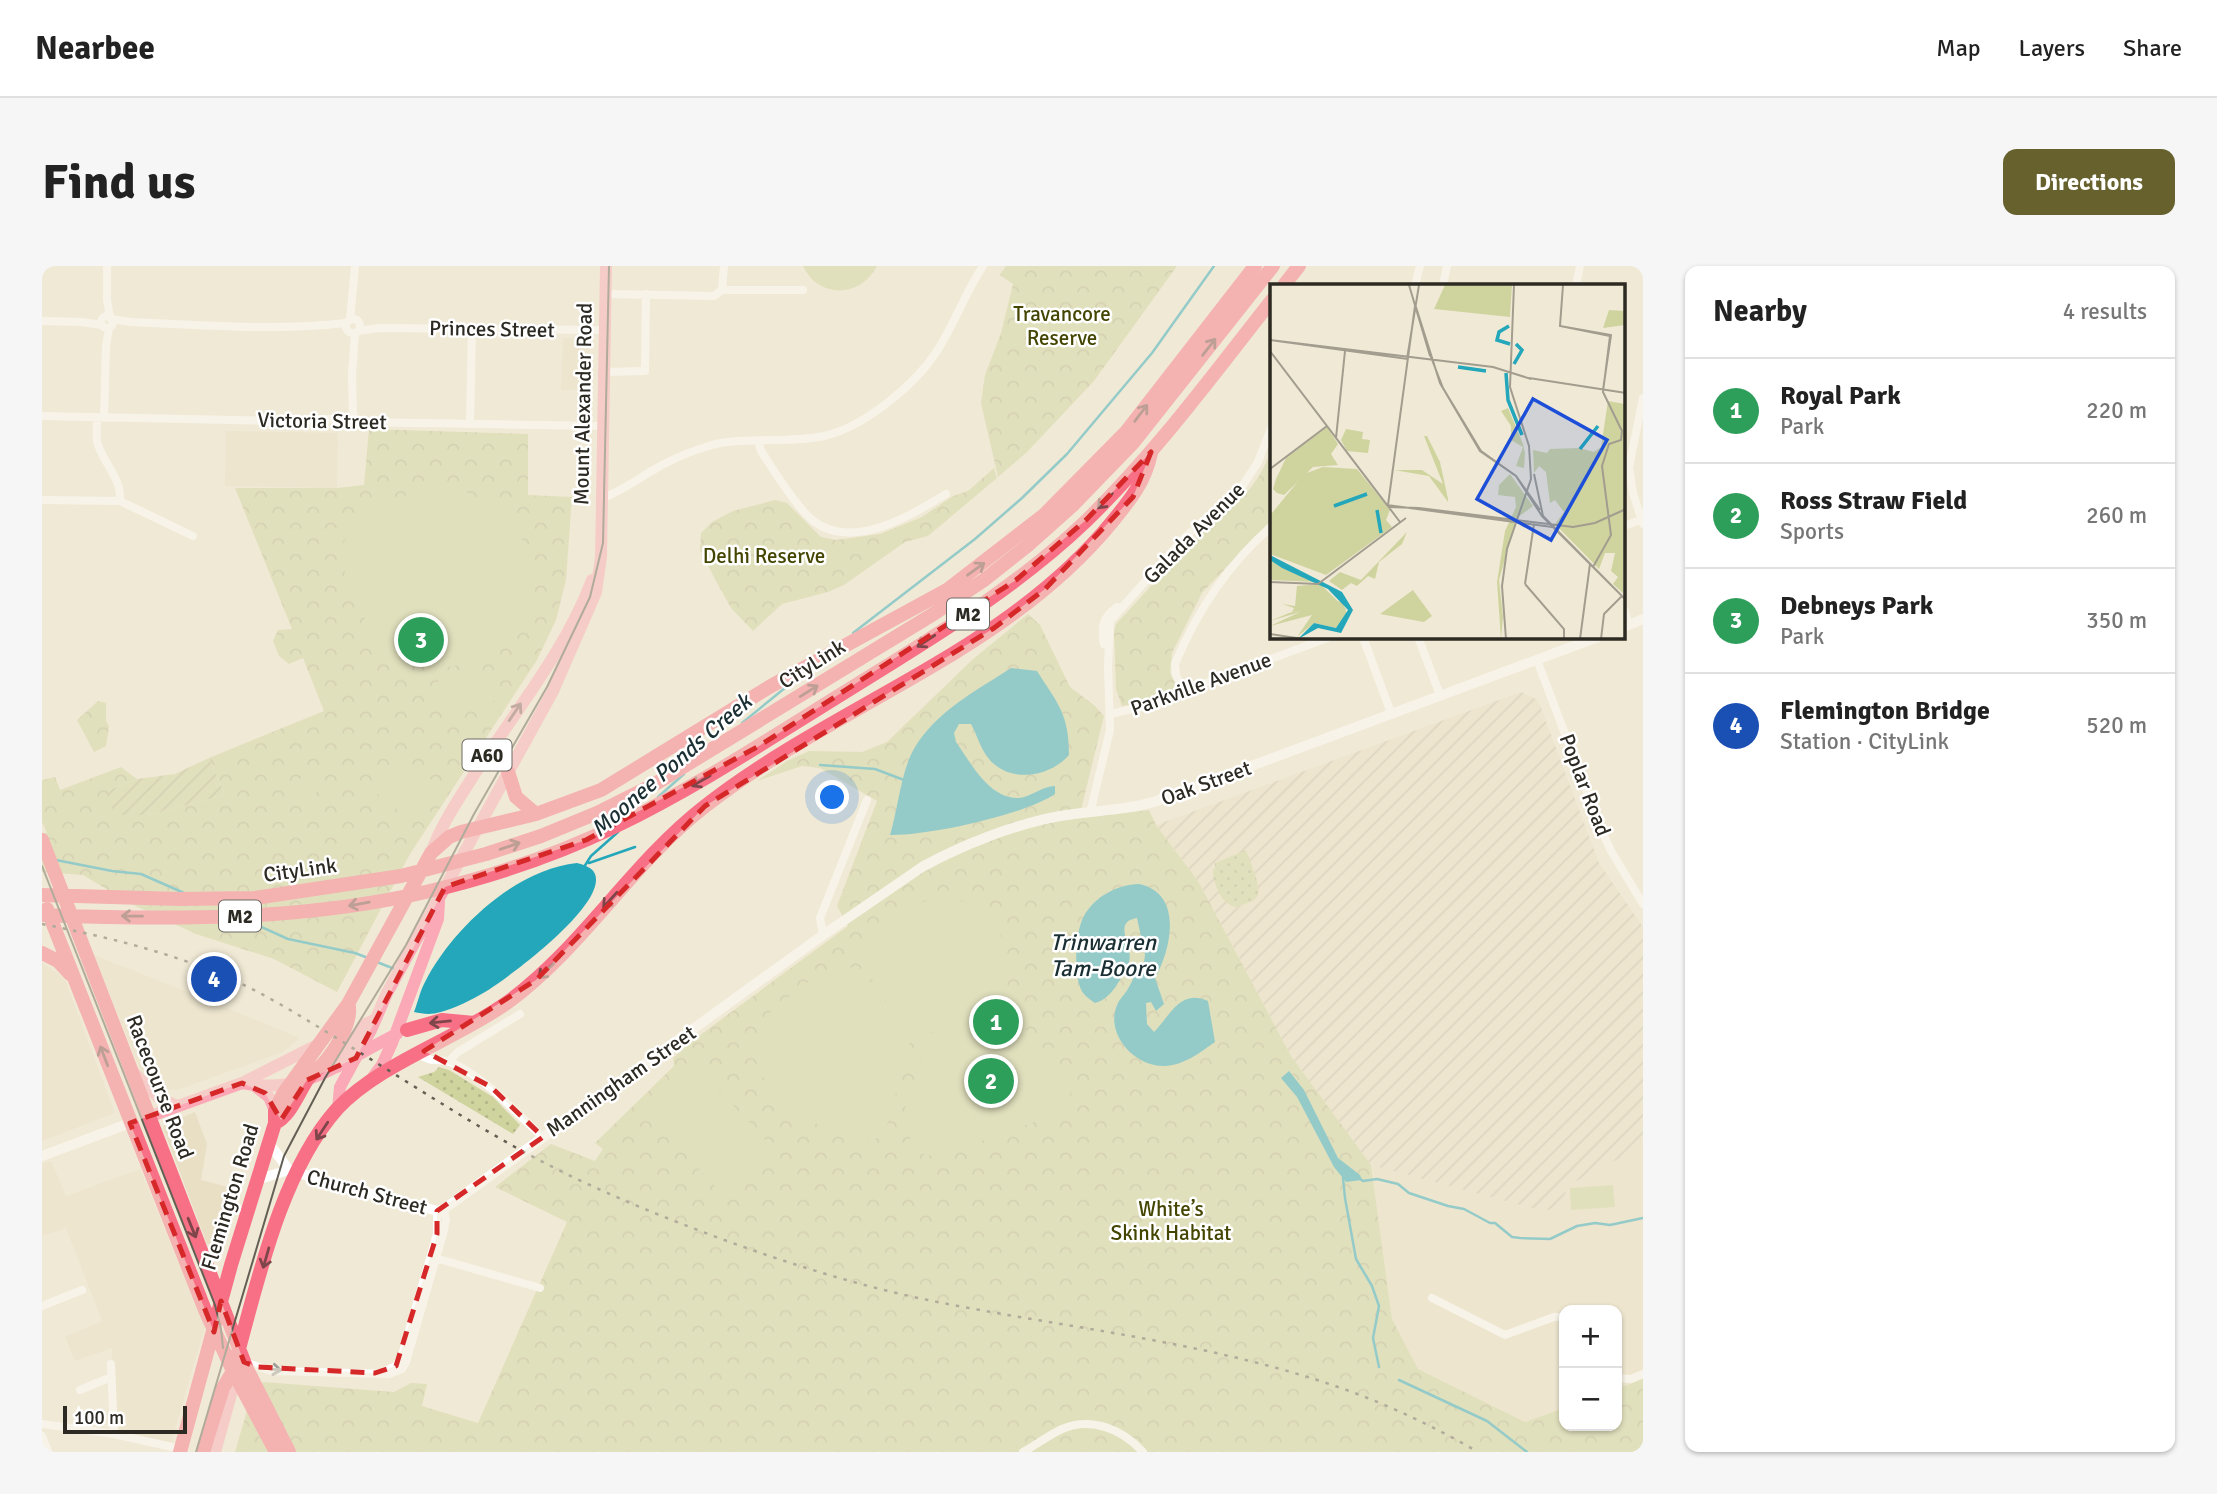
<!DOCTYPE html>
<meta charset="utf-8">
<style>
:root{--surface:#fff;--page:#f6f6f6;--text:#222;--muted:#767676;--line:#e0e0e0;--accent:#67612e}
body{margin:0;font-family:Signika,sans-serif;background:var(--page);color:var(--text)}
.controls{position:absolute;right:21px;bottom:21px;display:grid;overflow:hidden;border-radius:14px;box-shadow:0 2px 5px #0004}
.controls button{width:63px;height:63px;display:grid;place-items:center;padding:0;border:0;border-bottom:2px solid var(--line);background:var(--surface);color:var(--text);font:35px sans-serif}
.scale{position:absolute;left:21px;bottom:18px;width:124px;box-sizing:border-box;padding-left:7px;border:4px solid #2d2a23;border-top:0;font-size:19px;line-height:24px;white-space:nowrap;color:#2d2a23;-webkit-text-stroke:5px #fff;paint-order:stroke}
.you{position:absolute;left:791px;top:532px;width:24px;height:24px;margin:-18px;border:5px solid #fff;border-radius:50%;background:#1a73e8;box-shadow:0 0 0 10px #1a73e833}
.badge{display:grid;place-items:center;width:46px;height:46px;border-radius:50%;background:var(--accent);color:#fff;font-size:23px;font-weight:700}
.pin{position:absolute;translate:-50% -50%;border:4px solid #fff;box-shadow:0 2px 7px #0006}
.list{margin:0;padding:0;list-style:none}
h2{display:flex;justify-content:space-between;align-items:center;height:91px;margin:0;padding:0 28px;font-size:30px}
h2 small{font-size:23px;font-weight:400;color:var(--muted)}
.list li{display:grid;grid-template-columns:46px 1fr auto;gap:21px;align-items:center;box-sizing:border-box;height:105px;padding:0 28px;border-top:2px solid var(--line)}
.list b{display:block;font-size:26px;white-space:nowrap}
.list p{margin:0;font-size:23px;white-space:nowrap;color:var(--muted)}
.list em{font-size:23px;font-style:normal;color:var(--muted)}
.map{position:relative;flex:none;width:1601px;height:1186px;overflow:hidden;border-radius:14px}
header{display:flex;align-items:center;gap:42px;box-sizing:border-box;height:98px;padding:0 35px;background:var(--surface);border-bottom:2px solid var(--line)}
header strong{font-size:33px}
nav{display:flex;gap:38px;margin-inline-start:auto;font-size:24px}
.intro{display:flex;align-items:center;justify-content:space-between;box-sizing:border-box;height:168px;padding:0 42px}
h1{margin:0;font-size:49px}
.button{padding:18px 32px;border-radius:14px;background:var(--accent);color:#fff;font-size:24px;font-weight:700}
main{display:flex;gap:42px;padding:0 42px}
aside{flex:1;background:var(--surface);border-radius:14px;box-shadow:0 2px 5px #0004}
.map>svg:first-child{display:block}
.built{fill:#e9dfc5}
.industrial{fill:url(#industrial-furrows)}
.grass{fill:url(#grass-dots)}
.park{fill:url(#park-crowns)}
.garden{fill:url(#garden-furrows)}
.pitch{fill:#cfd49f}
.water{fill:#24a7ba}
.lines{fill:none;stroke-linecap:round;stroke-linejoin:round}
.stream{stroke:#24a7ba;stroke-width:2.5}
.street{stroke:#fff;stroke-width:8}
.secondary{stroke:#fff;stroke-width:10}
.primary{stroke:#fba9b6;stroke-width:12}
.highway{stroke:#f87085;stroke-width:14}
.tram{stroke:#635f54;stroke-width:2}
.rail{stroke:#635f54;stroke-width:2.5;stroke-dasharray:3.5 7;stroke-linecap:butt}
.oneway{stroke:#7e464a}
.oneway2{stroke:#8a6365}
.oneway3{stroke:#a09f9c}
.marked{fill:none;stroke:#d62828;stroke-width:5;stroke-dasharray:14 9;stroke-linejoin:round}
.labels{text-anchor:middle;stroke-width:5;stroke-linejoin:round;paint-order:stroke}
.shield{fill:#fff;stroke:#6c6a65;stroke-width:2}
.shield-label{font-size:19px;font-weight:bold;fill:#2d2a23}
.park-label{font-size:21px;fill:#434500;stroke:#fff}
.street-label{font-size:21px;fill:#2d2a23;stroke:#fff}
.water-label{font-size:23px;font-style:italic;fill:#1a2f33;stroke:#fff}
.inset-river{fill:none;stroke:#24a7ba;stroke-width:3.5}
.inset-road{fill:none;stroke:#a29d8e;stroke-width:2}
.view{fill:#1d4ed8;fill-opacity:0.15;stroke:#1d4ed8;stroke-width:3.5}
.inset-edge{fill:none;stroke:#2d2a23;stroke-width:3.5}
</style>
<header>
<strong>Nearbee</strong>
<nav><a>Map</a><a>Layers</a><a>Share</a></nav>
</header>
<div class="intro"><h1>Find us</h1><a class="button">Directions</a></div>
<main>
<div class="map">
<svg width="1601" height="1186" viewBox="0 0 1601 1186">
<defs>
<pattern id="industrial-furrows" width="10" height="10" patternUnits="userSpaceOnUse" patternTransform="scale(1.75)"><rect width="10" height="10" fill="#e9dfc5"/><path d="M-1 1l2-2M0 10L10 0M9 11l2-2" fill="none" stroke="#c8c0a9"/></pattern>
<pattern id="grass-dots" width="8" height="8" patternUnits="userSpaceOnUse" patternTransform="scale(1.75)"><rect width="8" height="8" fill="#cfd49f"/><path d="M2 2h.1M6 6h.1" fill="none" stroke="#b2b689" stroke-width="1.8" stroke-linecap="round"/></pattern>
<pattern id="park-crowns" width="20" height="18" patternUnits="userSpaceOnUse" patternTransform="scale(1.75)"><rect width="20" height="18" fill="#cfd49f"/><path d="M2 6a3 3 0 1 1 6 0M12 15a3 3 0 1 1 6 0" fill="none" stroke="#b2b689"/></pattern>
<pattern id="garden-furrows" width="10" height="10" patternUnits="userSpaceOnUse" patternTransform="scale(1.75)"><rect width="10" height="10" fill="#cfd49f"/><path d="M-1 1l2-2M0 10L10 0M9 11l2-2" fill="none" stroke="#b2b689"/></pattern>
</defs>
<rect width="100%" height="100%" fill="#f0e9d6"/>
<path class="built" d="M521,72H548L547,124H519Z
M184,165L296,167L295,222L183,220Z
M52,689L163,733L258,772L241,786L135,824L113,822L99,806Z
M0,697L20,710L24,716L73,847L0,875Z
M153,846L165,878L159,914L190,922L175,972L171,979L165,978L121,862L122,859Z
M1601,880V1113L1575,1123V1044H1522V1142L1483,1156L1376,1103L1350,1053L1329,899L1501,945L1523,921Z
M9,895L24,930L98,903L163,1061L128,1180L73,1165L70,1082L33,1095L23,1071L60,1055L24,962L0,970V898Z"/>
<path class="industrial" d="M1479,426L1496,434L1557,597L1601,661V880L1523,921L1524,939L1501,945L1329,899L1249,790L1156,615L1114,559Z"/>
<path class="grass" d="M1204,584C1207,594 1222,624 1214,632C1209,637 1199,639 1193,641C1178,636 1171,618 1171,603H1173V597Z
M397,801L407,804L451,831L478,859L471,868L376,811L392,806Z"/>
<path class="park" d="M964,0H1135L1052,115L986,185L956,211L939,137L943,109L959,67L971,18L958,9Z
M327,163L486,168V229L530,231L524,314L514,354L495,394L368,588L295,726L232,693L154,668L89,638L41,609L0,606V567H5L0,556V514L13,511L18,524L79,501L95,513L68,524L105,549L183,529L167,492L282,445L261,392L247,398L237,390L231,375L236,364L250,363L193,222H295L322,219Z
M1230,181V253L1160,327L1130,387L1128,407L1133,416L1131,424L1099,437L1080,440L1074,423L1072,365L1074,358C1100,331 1124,301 1151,275C1186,242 1214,230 1230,181Z
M952,202L955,212L886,270L863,276L802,319L786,326L740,338L711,365L689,342L673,313L658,284L659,267L670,256L691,245L733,234L745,237L779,271L794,274L838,268L880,251L911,230L926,225Z
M986,348L998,359L1028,421L1052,439L1062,450L1037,552L1107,544L1114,559L1156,615L1249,790L1329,899L1350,1053L1376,1103L1483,1156L1522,1142V1160H1575V1123L1601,1113V1186H193L206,1141L221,1116L352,1126L369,1117L385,1118L380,1140L436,1157L525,956L453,921L509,878L553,895L561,883L553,877L632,800L631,792L654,772L806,660L795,640L835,535L778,502L760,500L715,515L745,495L767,485L820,486L845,476L930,394Z
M56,435L64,437V455L67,460L64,480L52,486L35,454Z"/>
<path class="garden" d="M167,492L183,529L105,549H74L65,533L68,524L95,513L133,508Z"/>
<path class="pitch" d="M761,0H835C819,32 776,33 761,0Z
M419,224L460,243L482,277L495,308L487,360L442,395L392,403L359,398L343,388L332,372L303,311L301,277L318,254L350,233L380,225Z
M438,397L453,434L413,452L396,415Z
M359,489L398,521L371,556L331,524Z
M263,504L281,513L265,544L247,535Z
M891,633H912L953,645L954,655L969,703L963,729L870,775L820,698C829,664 858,641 891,633Z
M796,700L820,703L868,778L842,869L825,877L788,866L746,840L720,810L716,799L722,756L730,744L768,715Z
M966,732C971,739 978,741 982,748L977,758L980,763L992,767L987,778L991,785C1018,790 1044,826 1017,847L895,891L873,886L861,848L887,770Z
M648,794L734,885L684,932L599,841Z
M1571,919L1573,941L1529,944L1528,922Z"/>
<path class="water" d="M969,402L995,405C1016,438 1027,448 1027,489C1008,511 968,518 947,493C939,484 935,469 929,458H917L912,467L914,476C929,497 947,533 977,532C989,531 1000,520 1013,520V528C982,549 885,570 848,569C856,543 859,504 873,481C896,444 934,425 969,402Z
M535,597C542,599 550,601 553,608C565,639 466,712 443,726C429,734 414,742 399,746C389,749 381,748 372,746C376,736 378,725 383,716C410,663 474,603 535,597Z
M1097,618C1141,627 1130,682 1113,712L1122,738L1114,745L1109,736L1104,737L1105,758L1112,766C1128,750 1138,722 1166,735L1173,776C1159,786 1142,799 1124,800C1093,802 1061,767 1076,737C1079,731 1085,726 1088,719C1093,710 1094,702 1102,696L1103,689L1095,652C1069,656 1092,681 1087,696C1080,711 1070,733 1053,737C1047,733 1040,728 1038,721C1032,704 1033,666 1042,650C1053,630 1075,619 1097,618Z
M1247,805L1262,824L1296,892L1318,909L1320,914L1304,916L1292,901L1255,831L1239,812Z"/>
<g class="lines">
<path class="stream" d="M811,367L933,273L980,232L1025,188L1110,87L1172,0
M700,457L749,417
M778,499L833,503L862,514
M616,531L642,508
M14,594L70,605L99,608L142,627
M547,597L593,581
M542,601L549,590L576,566
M206,655L246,673L313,687L326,692
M335,696L355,704
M1301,912L1303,932L1314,993L1330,1020L1337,1040L1331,1072L1337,1101
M1317,912L1321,915L1335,913L1356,918L1367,927L1406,940L1422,943L1448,957H1453L1470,971L1478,972L1508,973L1535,960L1553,957L1568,959L1601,952
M1357,1114L1445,1155L1485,1186"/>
<path class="street" d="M65,0V34L68,51
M1373,19L1378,0
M1401,19L1405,0
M1534,19L1538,0
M680,24H761
M564,28L672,30L680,24L682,0
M59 56a6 6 0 1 1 12 0a6 6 0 1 1-12 0Z
M304 60a7 7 0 1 1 14 0a7 7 0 1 1-14 0Z
M69,53L89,56C160,59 234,65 304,57
M308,54L313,0
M0,55L40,56L60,59
M316,65L337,62L563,64
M562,106L603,105L604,28
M1601,132L1587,201L1591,227L1601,258
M0,150L241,155L311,152L317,156L560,160
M55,152C55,159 54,168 55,175C60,197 80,211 78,235
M62,152L64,80L67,62
M311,152L310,108L313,67
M428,158L430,62
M716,175L719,185C733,206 747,230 764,248C803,290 866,251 904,228
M560,232C576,227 592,216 606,207C626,195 648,185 670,179C706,170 745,178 782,170C822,161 873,119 895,85C913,57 923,27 941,0
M0,234L78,235L151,270
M1582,260L1601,253
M1582,343L1587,359
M1376,371L1398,429
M1322,374L1349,447
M1062,378C1059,361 1060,352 1075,341
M1495,394L1559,563L1569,585L1601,638
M1141,425L1134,409L1133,398C1155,345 1186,298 1230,260
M1068,448L1099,441L1288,371
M1048,547L1068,464L1066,400L1068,355L1141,273L1201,219L1216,196L1230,160
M781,669L778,652L825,534
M377,788C392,799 398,790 413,798C450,817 470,844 501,871
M407,795L416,786L478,748
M390,991L498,1022
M1390,1032L1463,1069L1512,1051H1522
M0,1040L40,1024
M202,1096L229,1105L347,1108L360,1103L364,1096L401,968L404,954L402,943
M69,1098L72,1168
M343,1105L354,1100L360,1089L395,968V945
M1575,1112L1589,1113L1601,1108
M38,1124L69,1111
M0,1158L72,1168L139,1183
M0,1170L6,1186
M981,1186C994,1179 1007,1169 1020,1163C1050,1150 1081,1164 1101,1186"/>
<path class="secondary" d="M1582,361L1601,353
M226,876L247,904
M0,890L88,857
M214,914L247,904L310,923L396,945L402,943L781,669L880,601C920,579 973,558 1018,550C1051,544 1083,545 1115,535L1556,371"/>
<path class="primary" d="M389,587C399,559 415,536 430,512C471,448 523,386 550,314
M295,801L321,759L334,753
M93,808L117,832L135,840
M331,811L340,799L350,777L396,653L397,636
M200,817C264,830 303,793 355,768
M213,820L227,831L233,845
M296,843L298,821L329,764L345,727L511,425L554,326L559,291L564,0
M106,851L200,817L275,779
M173,1186L190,1125V1106"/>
<path class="highway" d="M1242,19L1257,0
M466,506L474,531L494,548
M0,574L205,1103L247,1186
M0,629L137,633L213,632L359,610L444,588L499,570L555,547L613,518L893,347L942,314L985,280L1032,238L1091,177L1231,0
M5,643L163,1044L191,1105L234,1186
M0,649C129,654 262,655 388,625C451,610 514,589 572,561C653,522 727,473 803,426C886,374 972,324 1044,255C1113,188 1170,110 1230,34
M0,687L16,695L28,708
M365,764L400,754L432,757
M233,857C248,850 256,828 265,814C269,808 274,804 280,799C292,786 309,759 307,741
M138,1186L189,999L233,857V845L241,828L306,738L389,587L407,571L419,566L494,548L559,524L729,420L905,324L1002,249L1084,166L1213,0
M161,1186L181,1122L191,1105C214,1023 237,908 295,843C338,797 415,773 466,736C541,681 589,598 662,541C793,438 962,388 1070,256C1088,234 1103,216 1109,187"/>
<path class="tram" d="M0,600L173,1039L179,1063L181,1082
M154,1186L242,890L283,812L364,679L432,548L505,421L548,331L561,277L567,0"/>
<path class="rail" d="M0,658C70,672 136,688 200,718C235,735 268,756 301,776C358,811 414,848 473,881C541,919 612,948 685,975C751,999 818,1020 886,1034C1022,1062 1164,1075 1296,1121C1345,1138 1391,1160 1436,1186"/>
</g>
<defs><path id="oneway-shaft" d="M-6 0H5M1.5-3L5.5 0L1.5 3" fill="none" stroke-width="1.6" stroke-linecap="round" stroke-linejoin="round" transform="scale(1.75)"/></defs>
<g class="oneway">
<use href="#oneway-shaft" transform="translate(1167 81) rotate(-52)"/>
<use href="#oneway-shaft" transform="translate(1099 147) rotate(-53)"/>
<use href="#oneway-shaft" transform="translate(1063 235) rotate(134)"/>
<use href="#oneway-shaft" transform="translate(934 303) rotate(-36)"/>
<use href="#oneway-shaft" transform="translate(884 375) rotate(147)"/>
<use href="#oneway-shaft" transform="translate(767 425) rotate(-32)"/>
<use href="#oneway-shaft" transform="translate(659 515) rotate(150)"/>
<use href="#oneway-shaft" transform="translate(468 580) rotate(-19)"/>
<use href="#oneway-shaft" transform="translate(568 634) rotate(132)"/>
<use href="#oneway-shaft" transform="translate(317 638) rotate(170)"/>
<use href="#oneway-shaft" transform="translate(90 650) rotate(-179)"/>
<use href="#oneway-shaft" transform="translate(504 705) rotate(136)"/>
<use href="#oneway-shaft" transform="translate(398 756) rotate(174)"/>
<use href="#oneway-shaft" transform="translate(62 790) rotate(-111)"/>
<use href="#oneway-shaft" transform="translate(280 865) rotate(123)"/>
<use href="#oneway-shaft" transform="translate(150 962) rotate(68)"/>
<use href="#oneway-shaft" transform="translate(224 992) rotate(106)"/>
</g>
<use class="oneway2" href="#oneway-shaft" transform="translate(473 446) rotate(-56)"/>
<use class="oneway3" href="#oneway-shaft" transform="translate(229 1103) rotate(8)"/>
<path d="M0 0H1601V1186H0ZM1109,186L1091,231L1003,323L952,362L663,540L494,714L382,785L449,821L501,871L395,945V968L354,1100L333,1107L215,1101L202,1096L179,1035L172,1066L88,857L200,817L223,827L239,854L265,814L314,792L403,621L544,574L717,480L974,314L1044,254Z" fill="#f0e9d6" fill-opacity=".55" fill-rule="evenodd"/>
<path class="marked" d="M1109,186L1091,231L1003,323L952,362L663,540L494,714L382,785L449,821L501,871L395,945V968L354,1100L333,1107L215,1101L202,1096L179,1035L172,1066L88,857L200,817L223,827L239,854L265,814L314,792L403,621L544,574L717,480L974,314L1044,254Z"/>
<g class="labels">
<g class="shield">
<rect x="905" y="332.5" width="42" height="31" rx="5"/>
<rect x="420.5" y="473.5" width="49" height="31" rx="5"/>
<rect x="177" y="634.5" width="42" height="31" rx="5"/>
</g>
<g class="shield-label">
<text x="926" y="355">M2</text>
<text x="445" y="496">A60</text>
<text x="198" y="657">M2</text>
</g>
<g class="park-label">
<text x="1020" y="55">Travancore<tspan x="1020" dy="24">Reserve</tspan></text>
<text x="722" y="297">Delhi Reserve</text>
<text x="1129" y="950">White’s<tspan x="1129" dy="24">Skink Habitat</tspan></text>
</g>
<g class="street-label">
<text transform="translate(450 63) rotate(1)" y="7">Princes Street</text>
<text transform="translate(541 138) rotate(-89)" y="7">Mount Alexander Road</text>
<text transform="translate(280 155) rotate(1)" y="7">Victoria Street</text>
<text transform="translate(1152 267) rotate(-45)" y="7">Galada Avenue</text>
<text transform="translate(770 398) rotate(-32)" y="7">CityLink</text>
<text transform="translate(1159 418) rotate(-20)" y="7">Parkville Avenue</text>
<text transform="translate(1164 517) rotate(-20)" y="7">Oak Street</text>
<text transform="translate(1543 519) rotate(69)" y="7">Poplar Road</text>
<text transform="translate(258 604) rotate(-8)" y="7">CityLink</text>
<text transform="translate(579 815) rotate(-35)" y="7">Manningham Street</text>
<text transform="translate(118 821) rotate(69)" y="7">Racecourse Road</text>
<text transform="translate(325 926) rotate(15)" y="7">Church Street</text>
<text transform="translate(188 931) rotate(-73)" y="7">Flemington Road</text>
</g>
<g class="water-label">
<text transform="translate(629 499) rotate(-41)" y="8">Moonee Ponds Creek</text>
<text x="1061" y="684">Trinwarren<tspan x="1061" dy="26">Tam-Boore</tspan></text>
</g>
</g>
<g transform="translate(1228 18)">
<rect width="355" height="355" fill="#f0e9d6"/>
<path d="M76,145L93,148L92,155L100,156L98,169L77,167L71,156ZM154,152H157L170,178L178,215V218L159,192L124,186H152L173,200ZM72,317L77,330L66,344L44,339L27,353L42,331L0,342L30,328L0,337L19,329Z" fill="#cfd49f"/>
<path d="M339,26L355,27V41L333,44ZM338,117L355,120L353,309L343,300L348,293L341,287L345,269H335L329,285L285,240L294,228L285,216L280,219L276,188L269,182L264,189L263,166L277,169L280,165L309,164L324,168L331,163ZM238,124L253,160L255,169L254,184L246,182L253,163L241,156V142L231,127ZM57,143L68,160L61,170L68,181L43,183L14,211L7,209L3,205L6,195L16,174ZM240,190L263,222L247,234L229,296L233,333L231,355L227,298L235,247L246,223L245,213L228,211L229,201ZM137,248L132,260L109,278L105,295L98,292L87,302L81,299L72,306L59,297L70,288L91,296ZM0,276L12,284L46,298L0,296ZM50,300L77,326L56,323L22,328L24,324L12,320L25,322L27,302ZM143,306L162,332L154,338L110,330Z" fill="#cfd49f"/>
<path d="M175,1H242L240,33L164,25ZM281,178L295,181L294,190L283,198L277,184ZM53,183L87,185L120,226L116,236L122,243L56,291L0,270V223L2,229L34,190ZM328,193L336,215L320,218L316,195Z" fill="#cfd49f"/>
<path d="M0,271L72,308L83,326L71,349L48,344L28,355L44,339L66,344L78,326L58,305L12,284L0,276Z" fill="#24a7ba"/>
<path class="inset-river" d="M239,42L229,48L227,56L240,60M244,80L252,66L246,60M188,83L216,87M236,89L238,116L252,151M310,165L328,142M64,222L97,210M107,226L111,249"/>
<path class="inset-road" d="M139,1L160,72M293,1L290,42L341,51L333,106M293,1L290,42L340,52L333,108L352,147L351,156L339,160L332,182L341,251L323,283M145,20L170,99L210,167L246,192L272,232L356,316M0,56L223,83L261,95M0,56L137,75L149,1M0,67L130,238M75,67L66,154L117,221L282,243M159,68L173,104L211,167L246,192L270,226M259,94L356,109M0,185L57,142M264,190L273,232L352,312L334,330L331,355M118,221L145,22M118,223L149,224M149,224L303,243L325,239L356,225M0,298L48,300L136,234M255,300L294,345V355M255,300L264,240M0,350L33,355M236,355L232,302L237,265L261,195L259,162L240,103L244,1M310,355L320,280"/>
<path class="view" d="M263,115L337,156L281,256L207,215Z"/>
<rect width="355" height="355" class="inset-edge"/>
</g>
</svg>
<div class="controls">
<button>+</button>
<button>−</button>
</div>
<div class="scale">100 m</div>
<div class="you"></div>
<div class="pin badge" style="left:954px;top:756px;background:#2e9e5b">1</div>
<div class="pin badge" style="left:949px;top:815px;background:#2e9e5b">2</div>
<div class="pin badge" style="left:379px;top:374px;background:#2e9e5b">3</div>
<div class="pin badge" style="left:172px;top:713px;background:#1a4fb4">4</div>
</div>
<aside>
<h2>Nearby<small>4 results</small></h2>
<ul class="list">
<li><span class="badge" style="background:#2e9e5b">1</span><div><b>Royal Park</b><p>Park</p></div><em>220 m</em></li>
<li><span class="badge" style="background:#2e9e5b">2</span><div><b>Ross Straw Field</b><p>Sports</p></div><em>260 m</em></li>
<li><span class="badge" style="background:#2e9e5b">3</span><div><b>Debneys Park</b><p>Park</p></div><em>350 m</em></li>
<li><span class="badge" style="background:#1a4fb4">4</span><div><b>Flemington Bridge</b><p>Station · CityLink</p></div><em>520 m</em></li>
</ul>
</aside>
</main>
